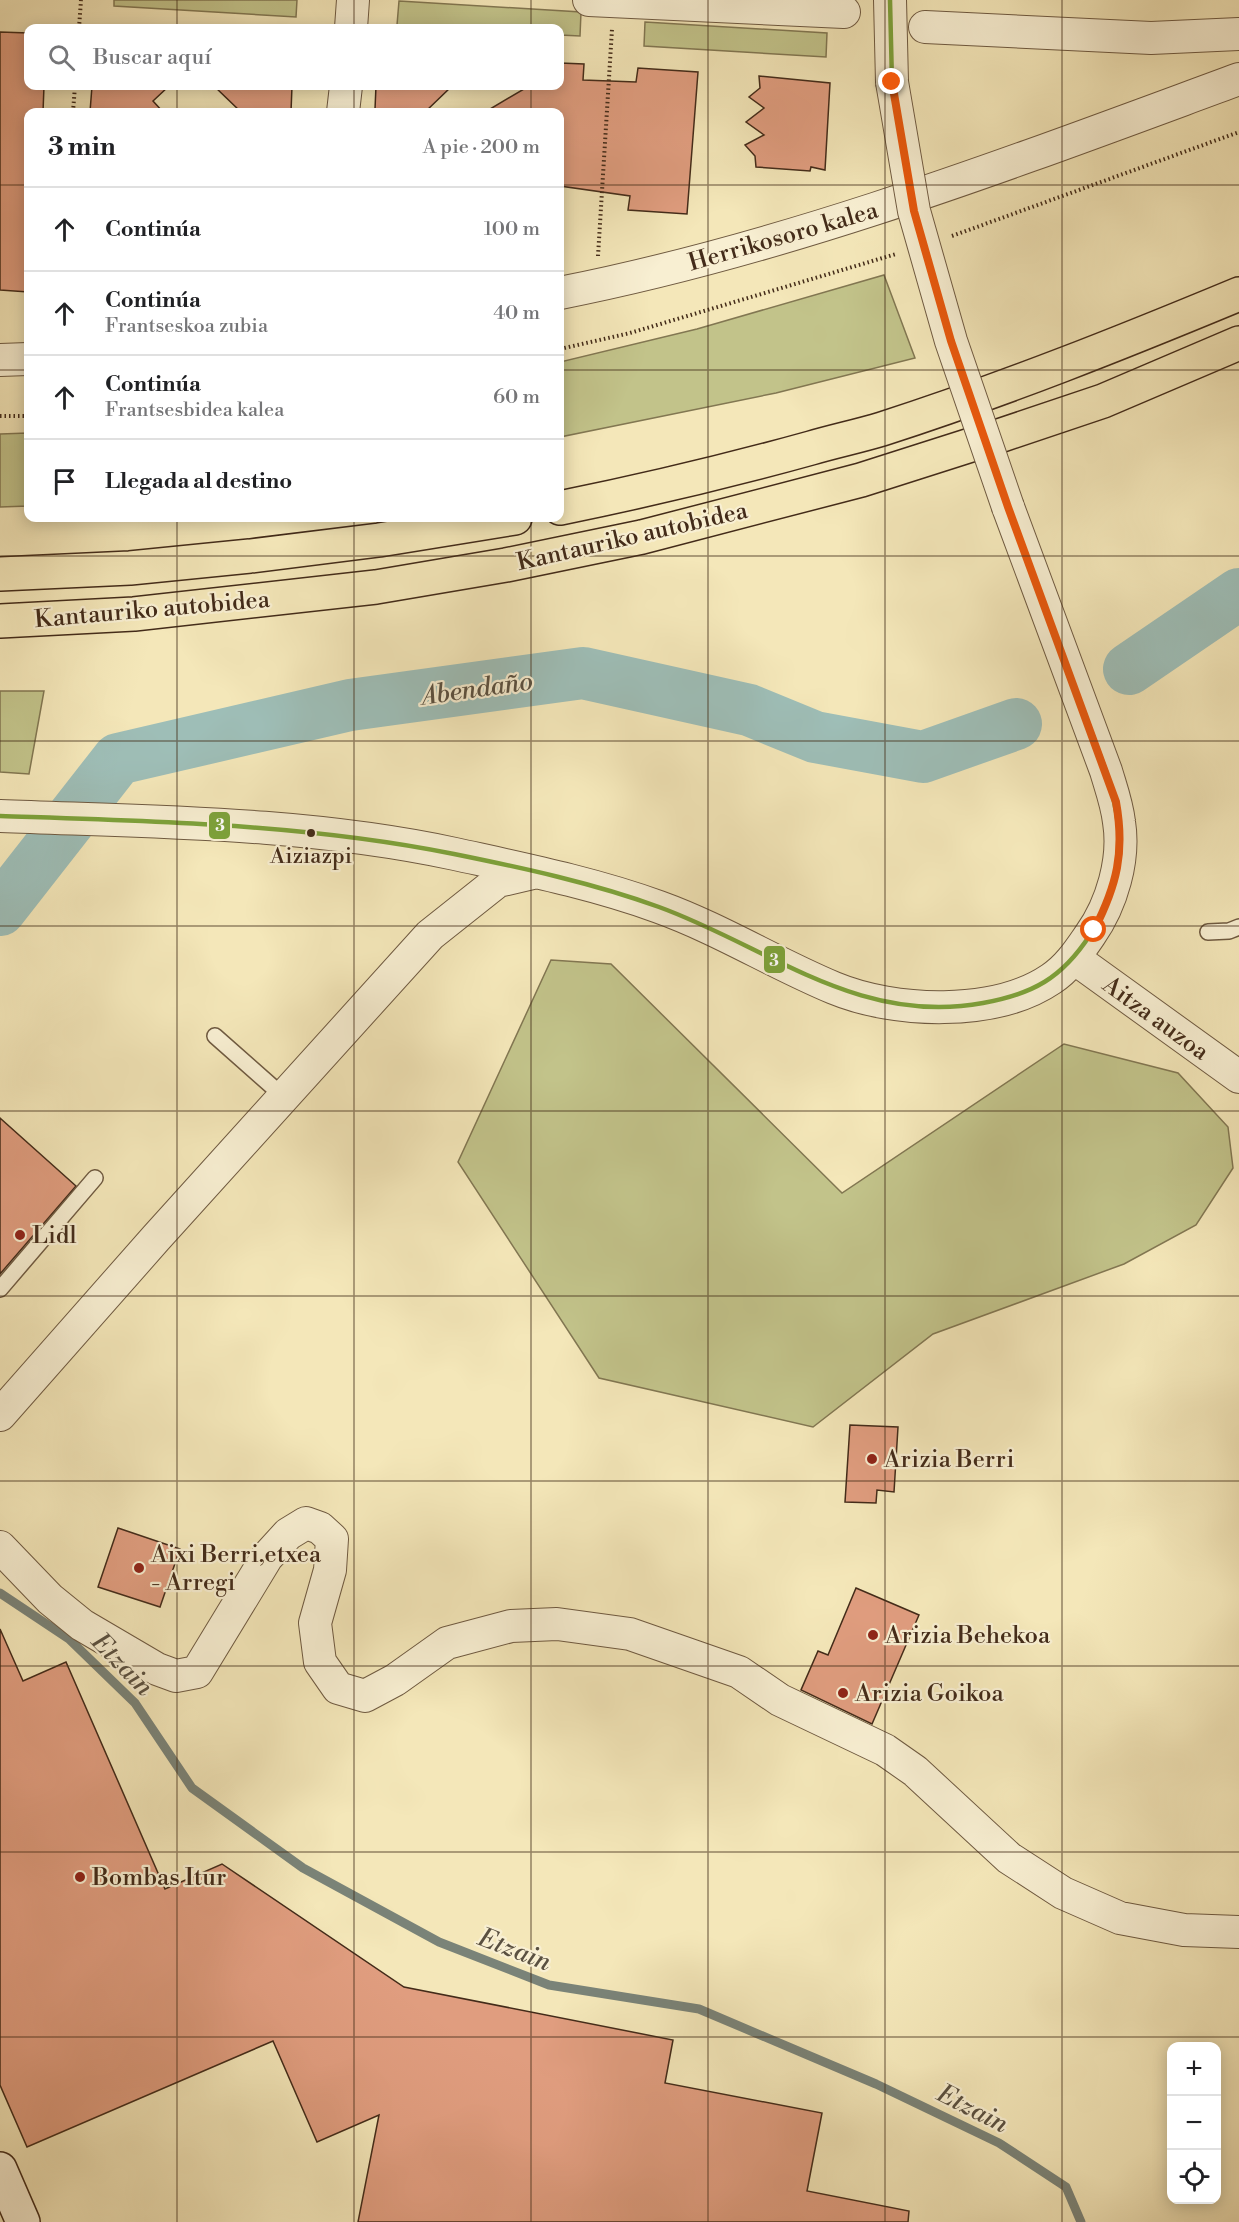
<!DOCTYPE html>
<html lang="es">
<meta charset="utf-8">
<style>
:root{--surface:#fff;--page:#f2f2f2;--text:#202124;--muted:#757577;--line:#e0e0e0}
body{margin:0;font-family:"Libre Bodoni",serif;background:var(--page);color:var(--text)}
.controls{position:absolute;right:18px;bottom:18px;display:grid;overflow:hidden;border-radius:12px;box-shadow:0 3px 15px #0003}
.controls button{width:54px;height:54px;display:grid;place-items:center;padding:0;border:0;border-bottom:2px solid var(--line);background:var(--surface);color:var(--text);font:30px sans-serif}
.stop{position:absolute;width:18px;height:18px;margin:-14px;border:4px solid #ea580c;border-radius:50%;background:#fff}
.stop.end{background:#ea580c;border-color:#fff;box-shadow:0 2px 6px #0008}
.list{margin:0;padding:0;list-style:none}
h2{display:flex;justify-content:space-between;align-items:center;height:78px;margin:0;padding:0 24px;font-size:26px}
h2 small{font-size:20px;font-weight:400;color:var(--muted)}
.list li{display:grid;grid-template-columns:39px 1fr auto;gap:18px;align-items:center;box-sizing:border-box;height:84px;padding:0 24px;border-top:2px solid var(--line)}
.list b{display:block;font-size:22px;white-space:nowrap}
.list p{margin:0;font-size:20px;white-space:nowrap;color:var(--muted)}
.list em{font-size:20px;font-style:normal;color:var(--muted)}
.icon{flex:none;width:33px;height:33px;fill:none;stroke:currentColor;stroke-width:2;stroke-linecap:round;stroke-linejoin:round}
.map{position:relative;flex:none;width:1239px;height:2222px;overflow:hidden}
.search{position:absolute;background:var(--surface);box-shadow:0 3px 15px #0003;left:24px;top:24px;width:540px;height:66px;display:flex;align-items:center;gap:15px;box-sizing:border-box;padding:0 21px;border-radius:12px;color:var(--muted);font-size:22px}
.panel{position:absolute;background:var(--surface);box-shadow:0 3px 15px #0003;left:24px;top:108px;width:540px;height:414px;border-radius:12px}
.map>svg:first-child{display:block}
.green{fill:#c2c38a;stroke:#827752;stroke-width:1.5}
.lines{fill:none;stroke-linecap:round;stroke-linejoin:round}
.stream{stroke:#7a8378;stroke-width:9}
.river{stroke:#9ebeb7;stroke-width:52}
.building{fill:#e09d7f;stroke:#432b19;stroke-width:1.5}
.lane-casing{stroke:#6f5a41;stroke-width:18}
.street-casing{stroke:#6f5a41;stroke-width:34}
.secondary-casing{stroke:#432b19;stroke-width:36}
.highway-casing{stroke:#432b19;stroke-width:36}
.path{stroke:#432b19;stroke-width:4;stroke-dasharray:1.5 3;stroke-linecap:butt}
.lane{stroke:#f8efd2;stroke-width:15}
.street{stroke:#f8efd2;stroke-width:32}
.secondary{stroke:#f8efd2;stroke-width:33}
.highway{stroke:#f4e7b9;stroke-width:33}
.street-bridge-casing{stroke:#6f5a41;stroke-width:34;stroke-linecap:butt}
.street-bridge{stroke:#f8efd2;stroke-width:32}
.bus-1-casing{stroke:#f8efd2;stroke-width:9}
.bus-1{stroke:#7da33a;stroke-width:4.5}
.route{stroke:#ea580c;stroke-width:8}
.grid{fill:none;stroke:#432b19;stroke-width:1.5;stroke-opacity:0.55}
.bus-dot{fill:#432b19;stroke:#f8efd2;stroke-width:2}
.poi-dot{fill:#8f2418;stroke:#f8efd2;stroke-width:2}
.labels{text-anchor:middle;stroke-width:4.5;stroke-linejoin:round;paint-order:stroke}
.bus-label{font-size:22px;fill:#432b19;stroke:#f8efd2}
.street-label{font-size:24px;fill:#432b19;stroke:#f8efd2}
.poi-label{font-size:24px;fill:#432b19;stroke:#f8efd2;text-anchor:start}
.water-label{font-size:26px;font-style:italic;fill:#5a5040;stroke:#f8efd2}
.line-badge{stroke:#f8efd2;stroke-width:2}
.badge-label{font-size:16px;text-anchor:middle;font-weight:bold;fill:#fff}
</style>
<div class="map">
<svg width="1239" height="2222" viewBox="0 0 1239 2222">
<rect width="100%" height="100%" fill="#f4e7b9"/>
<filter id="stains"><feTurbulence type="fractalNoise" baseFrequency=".00333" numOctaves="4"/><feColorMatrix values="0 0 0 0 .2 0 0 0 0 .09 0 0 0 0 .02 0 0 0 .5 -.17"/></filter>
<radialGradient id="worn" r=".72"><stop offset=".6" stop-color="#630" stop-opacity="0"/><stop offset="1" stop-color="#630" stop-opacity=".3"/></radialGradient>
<path class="green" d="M114,0H297L296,17L114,6Z
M399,1L581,12L580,36L560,35V28H450L397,25Z
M645,22L827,33L826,57L644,46Z
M884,275L915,358L776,393L560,437V362L697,329Z
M28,433V506L0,507V434Z
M0,691H44L29,774L0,772Z
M551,960L611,964L842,1193L1064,1044L1178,1073L1228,1127L1233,1168L1196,1225L1124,1264L933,1334L813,1427L599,1378L458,1162Z"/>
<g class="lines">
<path class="stream" d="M0,1593L69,1639L135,1703L192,1788L303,1868L439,1942L549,1985L699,2009L876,2084L999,2143L1066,2187L1081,2222"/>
<path class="river" d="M1129,669L1239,594
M0,910L118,759L350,705L583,673L749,710L815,737L923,757L1016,724"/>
</g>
<path class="building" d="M0,32L28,33V86H44L43,112H28V292L0,290Z
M560,63L584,64L583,80L636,82L638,68L698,72L687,214L628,210L630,196L560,186V112H485L529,86H560Z
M759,76L830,83L825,170L811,167L810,171L756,167L755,156L745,145L764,135L746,122L764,108L749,97L760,88Z
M92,86H169L153,101L163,112H90Z
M214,86H292L291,112H241Z
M376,86H452L425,112H387V110L375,109Z
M0,1118L76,1186L0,1274Z
M850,1425L898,1427L894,1492L877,1490L876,1503L845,1502Z
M118,1528L180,1549L160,1607L98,1587Z
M856,1588L919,1615L872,1724L801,1690L818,1651L828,1655Z
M0,1629L23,1681L66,1662L165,1889L222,1864L404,1987L673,2040L665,2083L822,2113L807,2191L909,2211L908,2222H358L379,2115L317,2142L273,2041L27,2147L0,2085Z"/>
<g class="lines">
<g class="lane-casing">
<path id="lane" d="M1208,932L1229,931L1239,927
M215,1036L284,1097
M0,1289L95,1178"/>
</g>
<g class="street-casing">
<path id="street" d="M589,0L844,12
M890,0L892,82
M925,27L1151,38L1239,34
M351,28L353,0
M343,112L346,86
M560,293C793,247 1016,161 1239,79
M0,360L28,359
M0,816C151,822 306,822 455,854C523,869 593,883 659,907C720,929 774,963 834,988C894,1013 995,1017 1051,979C1068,968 1079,951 1090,935C1112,904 1125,859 1119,822C1117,804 1111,788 1106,771L1008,507
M1074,958L1239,1077
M0,1415L156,1238L430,935L498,881L533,873
M0,1547L50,1599L82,1625L157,1669L176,1676L197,1672L267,1557L288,1534L306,1523L320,1528L332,1539L330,1570L315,1623L320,1662L338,1688L365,1696L395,1680L447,1643L511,1626L557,1624L630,1634L739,1672L780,1700L885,1750L915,1771L1009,1858L1063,1893L1120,1918L1184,1930L1239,1932"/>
</g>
<g class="secondary-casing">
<path id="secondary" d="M0,2169L23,2222"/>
</g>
<g class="highway-casing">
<path id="highway" d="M560,508C644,491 728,471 811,448C835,441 859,436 882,429C1003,390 1121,343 1239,294
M0,574L130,568L250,556L379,540L515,518
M0,621L134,614L376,587L506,565L642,537L861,480L999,436L1103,401L1239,343"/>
</g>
<path class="path" d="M79,28L81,0
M73,112L75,86
M952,236L1239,132
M598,256L612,29
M560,349L630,333L896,254
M0,416H28"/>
<use href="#lane" class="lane"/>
<use href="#street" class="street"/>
<use href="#secondary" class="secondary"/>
<use href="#highway" class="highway"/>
<g class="street-bridge-casing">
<path id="street-bridge" d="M892,82L914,211L951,341L1008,507"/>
</g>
<use href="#street-bridge" class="street-bridge"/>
<g class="bus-1-casing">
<path id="bus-1" d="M0,816C152,821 305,824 454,854C523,868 593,883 659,907C769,947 858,1026 983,1003C1033,994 1062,978 1090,935C1127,878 1125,833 1106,771L1008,507L951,341L914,211L892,82L890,0"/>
</g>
<use href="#bus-1" class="bus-1"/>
</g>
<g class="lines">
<path class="route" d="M892,82L914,211L951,341L1008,507L1116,802C1125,852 1117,885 1094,930"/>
</g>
<path class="grid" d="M177,0V28M354,0V28M531,0V28M708,0V2222M885,0V2222M1062,0V2222M177,86V112M354,86V112M531,86V112M0,185H28M560,185H1239M0,370H28M560,370H1239M177,518V2222M354,518V2222M531,518V2222M0,556H1239M0,741H1239M0,926H1239M0,1111H1239M0,1296H1239M0,1481H1239M0,1666H1239M0,1852H1239M0,2037H1239"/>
<circle class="bus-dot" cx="311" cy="833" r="5"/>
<g class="poi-dot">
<circle cx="20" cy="1235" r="6"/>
<circle cx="872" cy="1459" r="6"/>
<circle cx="139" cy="1568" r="6"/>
<circle cx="873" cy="1635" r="6"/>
<circle cx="843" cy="1693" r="6"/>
<circle cx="80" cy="1877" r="6"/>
</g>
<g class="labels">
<g class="bus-label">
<text x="311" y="863">Aiziazpi</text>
</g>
<g class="street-label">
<text transform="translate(783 236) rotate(-16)" y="8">Herrikosoro kalea</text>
<text transform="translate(632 536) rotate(-13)" y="8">Kantauriko autobidea</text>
<text transform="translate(152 609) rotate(-5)" y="8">Kantauriko autobidea</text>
<text transform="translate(1156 1018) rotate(36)" y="8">Aitza auzoa</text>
</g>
<g class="poi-label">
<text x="32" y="1243">Lidl</text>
<text x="884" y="1467">Arizia Berri</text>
<text x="151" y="1562">Aixi Berri,etxea<tspan x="151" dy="28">- Arregi</tspan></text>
<text x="885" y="1643">Arizia Behekoa</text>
<text x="855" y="1701">Arizia Goikoa</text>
<text x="92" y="1885">Bombas Itur</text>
</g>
<g class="water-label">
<text transform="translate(477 688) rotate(-8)" y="9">Abendaño</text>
<text transform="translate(123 1664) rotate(46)" y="9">Etzain</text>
<text transform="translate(515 1949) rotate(21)" y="9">Etzain</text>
<text transform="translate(973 2108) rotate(27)" y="9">Etzain</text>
</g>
</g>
<g class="line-badge">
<rect x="208" y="811" width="23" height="29" rx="6" fill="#7da33a"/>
<rect x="763" y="945" width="23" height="29" rx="6" fill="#7da33a"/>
</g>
<g class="badge-label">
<text x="220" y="831">3</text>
<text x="774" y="966">3</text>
</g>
<rect width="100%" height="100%" filter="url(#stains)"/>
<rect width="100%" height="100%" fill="url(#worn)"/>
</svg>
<div class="controls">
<button>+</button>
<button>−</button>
<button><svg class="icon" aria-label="locate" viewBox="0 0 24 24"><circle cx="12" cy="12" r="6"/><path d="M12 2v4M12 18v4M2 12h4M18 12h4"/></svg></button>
</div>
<div class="stop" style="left:1094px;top:930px"></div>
<div class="stop end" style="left:892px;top:82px"></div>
<div class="search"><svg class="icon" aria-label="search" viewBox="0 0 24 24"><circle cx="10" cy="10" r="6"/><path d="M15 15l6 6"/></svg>Buscar aquí</div>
<section class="panel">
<h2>3 min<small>A pie · 200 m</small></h2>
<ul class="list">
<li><svg class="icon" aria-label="ahead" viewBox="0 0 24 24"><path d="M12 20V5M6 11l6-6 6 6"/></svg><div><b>Continúa</b></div><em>100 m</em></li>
<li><svg class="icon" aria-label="ahead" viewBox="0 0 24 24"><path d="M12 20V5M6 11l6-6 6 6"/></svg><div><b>Continúa</b><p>Frantseskoa zubia</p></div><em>40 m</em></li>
<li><svg class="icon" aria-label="ahead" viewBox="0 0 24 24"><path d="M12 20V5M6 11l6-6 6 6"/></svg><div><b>Continúa</b><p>Frantsesbidea kalea</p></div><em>60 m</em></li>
<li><svg class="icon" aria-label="arrive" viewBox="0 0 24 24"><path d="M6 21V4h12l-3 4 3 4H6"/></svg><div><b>Llegada al destino</b></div></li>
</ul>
</section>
</div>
